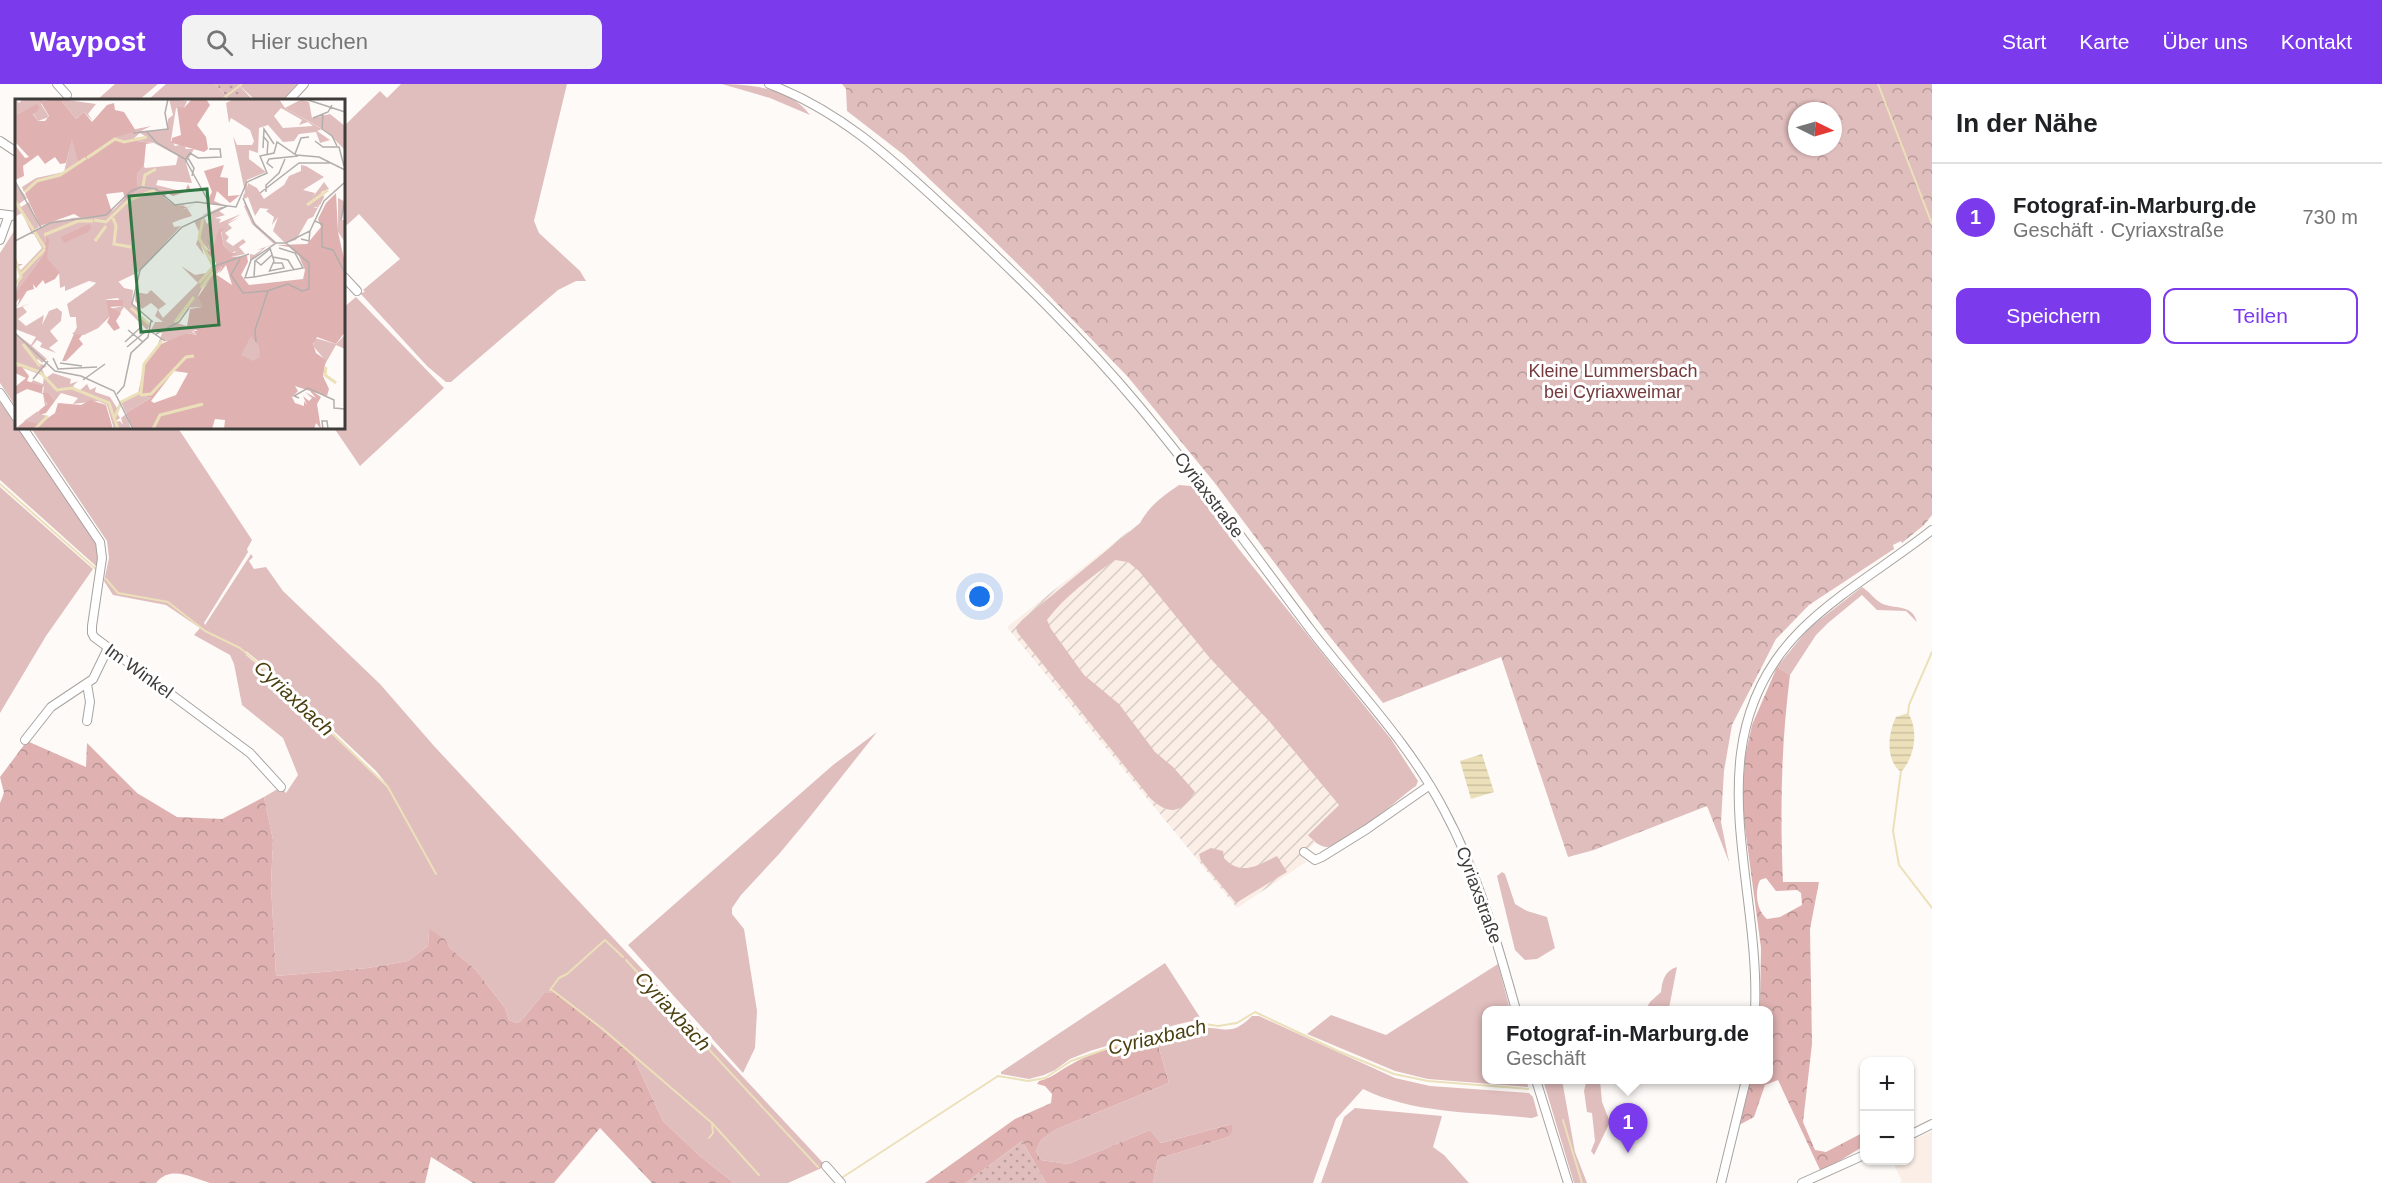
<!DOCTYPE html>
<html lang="de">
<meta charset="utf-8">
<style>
:root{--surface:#fff;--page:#f2f2f2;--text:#202124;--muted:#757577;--line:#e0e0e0;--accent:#7c3aed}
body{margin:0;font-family:Helvetica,sans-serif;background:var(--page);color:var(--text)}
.controls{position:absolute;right:18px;bottom:18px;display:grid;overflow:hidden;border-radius:12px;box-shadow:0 2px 4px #0004}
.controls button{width:54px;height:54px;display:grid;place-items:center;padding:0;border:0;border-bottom:2px solid var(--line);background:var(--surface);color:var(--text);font:30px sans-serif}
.compass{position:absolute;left:1788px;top:18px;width:54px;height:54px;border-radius:50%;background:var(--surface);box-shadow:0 2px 4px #0004;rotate:95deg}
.you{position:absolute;left:980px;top:513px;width:21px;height:21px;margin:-15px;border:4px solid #fff;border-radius:50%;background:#1a73e8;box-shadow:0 0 0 9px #1a73e833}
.badge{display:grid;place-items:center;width:39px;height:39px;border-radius:50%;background:var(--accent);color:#fff;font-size:20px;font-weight:700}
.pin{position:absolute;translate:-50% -50px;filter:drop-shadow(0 2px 3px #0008)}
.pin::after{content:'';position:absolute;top:32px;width:21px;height:18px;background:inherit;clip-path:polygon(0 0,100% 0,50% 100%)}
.popup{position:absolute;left:1482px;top:922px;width:291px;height:78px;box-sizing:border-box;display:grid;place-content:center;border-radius:12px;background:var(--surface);filter:drop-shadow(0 2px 4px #0005);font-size:20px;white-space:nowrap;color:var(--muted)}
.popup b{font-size:22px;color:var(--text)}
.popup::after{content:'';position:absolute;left:50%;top:100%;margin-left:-12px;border:12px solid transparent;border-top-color:var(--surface)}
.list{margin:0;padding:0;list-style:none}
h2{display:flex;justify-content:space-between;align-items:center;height:78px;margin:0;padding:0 24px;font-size:26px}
h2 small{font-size:20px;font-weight:400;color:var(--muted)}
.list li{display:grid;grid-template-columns:39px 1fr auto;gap:18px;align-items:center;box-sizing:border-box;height:108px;padding:0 24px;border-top:2px solid var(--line)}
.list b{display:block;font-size:22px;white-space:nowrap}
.list p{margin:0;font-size:20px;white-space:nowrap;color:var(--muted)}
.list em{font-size:20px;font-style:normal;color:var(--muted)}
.actions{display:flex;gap:12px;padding:18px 24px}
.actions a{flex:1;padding:14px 0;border:2px solid var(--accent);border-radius:12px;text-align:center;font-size:21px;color:var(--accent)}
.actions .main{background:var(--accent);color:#fff}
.icon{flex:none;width:33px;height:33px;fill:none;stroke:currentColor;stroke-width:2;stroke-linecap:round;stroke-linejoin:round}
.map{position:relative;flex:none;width:1932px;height:1099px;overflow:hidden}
header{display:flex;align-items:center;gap:36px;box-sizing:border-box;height:84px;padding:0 30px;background:var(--accent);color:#fff}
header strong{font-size:28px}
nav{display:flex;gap:33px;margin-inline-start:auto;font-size:21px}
.search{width:420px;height:54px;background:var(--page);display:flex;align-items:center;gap:15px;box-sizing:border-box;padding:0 21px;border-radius:12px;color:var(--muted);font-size:22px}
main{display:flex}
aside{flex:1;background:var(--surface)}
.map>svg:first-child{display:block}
.built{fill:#faeee6}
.industrial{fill:url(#industrial-furrows)}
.grass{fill:#e0bebd;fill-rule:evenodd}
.forest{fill:url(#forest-crowns);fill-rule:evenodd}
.park{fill:url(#park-crowns);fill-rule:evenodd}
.garden{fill:url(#garden-dots)}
.water{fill:url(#water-rules)}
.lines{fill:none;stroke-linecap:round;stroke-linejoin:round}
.stream{stroke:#ebe0b9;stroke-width:2}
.minor-casing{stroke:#a7a39f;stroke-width:10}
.minor{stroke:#fff;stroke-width:8}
.labels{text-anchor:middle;stroke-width:6;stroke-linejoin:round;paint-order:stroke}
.park-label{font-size:18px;fill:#753a3d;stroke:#fff}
.street-label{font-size:18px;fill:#3e3c3b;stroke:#fff}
.water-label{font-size:20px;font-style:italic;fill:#4b3f0f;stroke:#fff}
.inset-river{fill:none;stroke:#ebe0b9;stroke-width:3}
.inset-road{fill:none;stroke:#b1aeac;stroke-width:1.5}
.view{fill:#317845;fill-opacity:0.15;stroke:#317845;stroke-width:3}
.inset-edge{fill:none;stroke:#3e3c3b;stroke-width:3}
</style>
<header>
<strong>Waypost</strong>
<div class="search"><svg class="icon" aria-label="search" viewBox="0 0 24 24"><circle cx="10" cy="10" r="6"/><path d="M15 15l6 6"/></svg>Hier suchen</div>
<nav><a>Start</a><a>Karte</a><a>Über uns</a><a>Kontakt</a></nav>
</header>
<main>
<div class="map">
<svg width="1932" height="1099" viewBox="0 0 1932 1099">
<defs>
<pattern id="industrial-furrows" width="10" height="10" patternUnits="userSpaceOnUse" patternTransform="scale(1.5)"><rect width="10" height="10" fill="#faeee6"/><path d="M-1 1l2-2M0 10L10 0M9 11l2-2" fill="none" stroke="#d7cdc6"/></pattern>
<pattern id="forest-crowns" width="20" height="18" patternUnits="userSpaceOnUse" patternTransform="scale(1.5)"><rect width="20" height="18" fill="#dfb2b1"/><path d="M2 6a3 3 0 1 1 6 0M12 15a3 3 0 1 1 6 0" fill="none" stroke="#b69291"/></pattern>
<pattern id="park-crowns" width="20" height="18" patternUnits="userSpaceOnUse" patternTransform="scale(1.5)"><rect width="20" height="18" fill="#e0bebd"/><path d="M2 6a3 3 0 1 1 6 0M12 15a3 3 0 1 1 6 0" fill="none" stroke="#b79c9b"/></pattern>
<pattern id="garden-dots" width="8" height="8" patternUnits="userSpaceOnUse" patternTransform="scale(1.5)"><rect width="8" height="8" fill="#e0bebd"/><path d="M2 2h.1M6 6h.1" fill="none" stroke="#b79c9b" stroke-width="1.8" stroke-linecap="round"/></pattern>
<pattern id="water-rules" width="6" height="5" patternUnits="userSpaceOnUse" patternTransform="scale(1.5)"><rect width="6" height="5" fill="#ebe0b9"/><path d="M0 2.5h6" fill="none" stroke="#cbc1a0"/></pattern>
</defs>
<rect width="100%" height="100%" fill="#fefaf8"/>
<path class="built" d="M1932,1047V1099H1900L1902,1097L1892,1077L1910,1076V1057Z"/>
<path class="industrial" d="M1129,447L1269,637L1339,721L1308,750L1315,759L1301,771L1306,778L1237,824L1007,543Z"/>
<path class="grass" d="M115,0H158L139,16H97Z
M166,0H215L226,12L221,16H148Z
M238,0H297L282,16H255Z
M401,0H567L534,137L539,149L580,187L586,197H576L558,206L451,298H446L427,282L360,209L365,208L363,206L400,175L359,130L347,141L344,138V42L380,7L387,14Z
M722,0C751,0 792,5 810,31L770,14Z
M16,144V323L0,299V169Z
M356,213L444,304L360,382L334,344H344V223Z
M0,318L94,455L98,466L97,483L0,396Z
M31,344H178L252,456L247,465L248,468L204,539L205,541L251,470L253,473L249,477L254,485L266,483L283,507L380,600L434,662L826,1082L788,1099H734L701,1073L663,1037L633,972L563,913L544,909L521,937L517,939L509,936L505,924L476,886L450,864L445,855L429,846L428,862L408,877L368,884L276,892L271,801L273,756L264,713L281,703L286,709L298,691L283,654L242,621L234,580L230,571L194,551L200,544L166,521L113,511L104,497L109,474L107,457ZM246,567L274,590L376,687L388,702L418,758L387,703L272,593L246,571Z
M1179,401L1191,402L1196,407L1238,464L1391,655L1418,697L1416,702C1397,715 1347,763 1327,763C1319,763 1313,756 1308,751L1339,721L1269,637L1209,573L1139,487L1128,478L1115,476C1091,493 1064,513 1047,536L1051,545L1084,591L1119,620L1155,668L1173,683L1195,708C1181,730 1169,731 1151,715L1017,548L1016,543L1022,536L1140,439C1150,421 1163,412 1179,401Z
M0,403L93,485L46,552L0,629Z
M1862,503C1869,507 1874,515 1881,519C1894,526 1912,519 1917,538L1906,527L1877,526L1862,511L1828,539L1816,551L1790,591L1777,583L1808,545Z
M877,648L809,734L779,770L741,811L732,824V830L744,845L757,927L755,964L743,989L628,861L833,681Z
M1211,764L1223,767L1224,774C1241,793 1258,781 1277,772L1287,788L1236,819L1201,777L1199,770Z
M1502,788L1505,790L1515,820L1527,827L1547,833L1555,864L1537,875L1525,876L1515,866L1497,792Z
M1165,879L1201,935L1175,941L1090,967L1070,975L1055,986L1044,991L1029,995L1001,990V988Z
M1498,880L1510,926H1487V996H1527L1528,1003L1428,995L1395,987L1307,950L1331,931L1386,951Z
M1677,883L1669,924L1663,926H1645L1650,918L1661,908C1662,897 1665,886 1677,883Z
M1252,932H1259L1395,994L1430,1002L1529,1009L1533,1013L1538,1032L1532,1034C1477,1028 1413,1030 1363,1005L1336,1035L1313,1099H1153L1158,1075L1228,1053L1232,1040L1161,1059L1150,1046L1068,1080L1041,1076L1036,1067L1041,1056L1057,1045L1169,999L1156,954C1170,950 1185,945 1199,944C1224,942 1230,954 1252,932Z
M1543,996H1562L1575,1068L1587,1099H1574Z
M1590,996H1600L1602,1018L1610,1038L1594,1071L1591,1067L1595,1057L1592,1029L1587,1028L1584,1007L1586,999Z
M1355,1024L1442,1032L1433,1063L1444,1071L1469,1099H1321L1344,1033Z"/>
<path class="forest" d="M1777,583L1790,591C1781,662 1780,727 1783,798H1819L1810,845L1812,960L1803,1038L1815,1066L1826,1068L1864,1048V1062L1826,1085L1820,1086L1778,996L1765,1001L1754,1033L1739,1041L1750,996H1769V926H1760L1761,864L1742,721L1745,673L1752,641ZM1766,794L1776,807L1797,806L1801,809L1802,821L1780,833L1767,835C1757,827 1754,808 1760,796Z
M27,657L86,683L87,659L137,709L177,733L222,735L264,713L273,756L271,801L276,892L368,884L408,877L428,862L429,845L445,855L450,864L476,886L505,924L509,936L517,939L521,937L544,909H555L563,913L633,972L663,1037L701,1073L734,1099H652L600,1044L554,1099H473L431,1073L425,1099H210C191,1093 170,1081 156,1099H0V719L4,709L0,693Z
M1156,954L1169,999L1057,1045L1041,1056L1036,1067L1041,1076L1068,1080L1150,1046L1161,1059L1232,1040V1048L1228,1053L1158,1075L1153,1099H1046L1022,1057L966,1099H925L1015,1035L1051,1019L1052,1010L1045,1002L1037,1000L1039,997C1052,994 1060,986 1072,980C1094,967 1131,958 1156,954Z"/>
<path class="park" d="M833,0H1932V431L1924,441L1902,459L1901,457L1893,461L1894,465L1809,521L1776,555L1732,641L1724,687L1721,738L1729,778L1707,722L1594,766L1568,773L1501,573L1383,619L1327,549L1214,398L1128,293L1038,200L980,143L904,71L847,27L846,5L842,0ZM1797,27H1833V63H1797Z"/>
<path class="garden" d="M215,0H238L251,14L247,16H230Z
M1022,1057L1046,1099H966Z"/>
<path class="water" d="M1908,629C1919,646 1915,673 1901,688C1885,676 1888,649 1896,633Z
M1482,670L1494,708L1471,715L1460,677Z"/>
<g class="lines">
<path class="stream" d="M1878,0L1932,140
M221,16L242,0
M0,400L97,486
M106,495L118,509L168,518L205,547L240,564L273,592L388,703L436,790
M1908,630L1909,621L1932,568
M1901,687L1893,747L1899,781L1932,824
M626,876L818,1083
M550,906L559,894L567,890L605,856L623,873
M552,906L604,946L712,1039L759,1091
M1563,1036L1582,1099
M709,1054L713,1049L712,1040
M843,1093L998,992L1028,997L1045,994L1071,977L1112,963L1198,939L1218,942L1237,939L1255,928L1338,967L1394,990L1428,997L1528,1005"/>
<g class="minor-casing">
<path id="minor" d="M57,0L67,11
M769,0C844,28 898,81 956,134C1020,194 1083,255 1139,322C1199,394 1254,470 1310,545C1356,605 1409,659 1444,726C1478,789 1497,858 1516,926
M289,16L304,0
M0,57L15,67
M0,130L16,132
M0,156L9,131
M344,193L357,207
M0,309L16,333
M23,344L100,458L102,474L92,542V549L94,553L250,669L281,703
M87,600L90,618L87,637
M25,656L51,623L93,595L108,564
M1304,768L1315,776L1322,773L1367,745L1430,701
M1755,926C1761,794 1691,655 1802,545C1841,507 1889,480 1932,446
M1536,996L1568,1099
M1910,1051L1932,1040
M826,1082L841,1099
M1721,1099L1746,996
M1802,1099L1864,1071"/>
</g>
<use href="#minor" class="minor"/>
</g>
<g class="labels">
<g class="park-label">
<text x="1613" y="293">Kleine Lummersbach<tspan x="1613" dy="21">bei Cyriaxweimar</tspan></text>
</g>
<g class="street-label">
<text transform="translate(1209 411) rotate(53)" y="6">Cyriaxstraße</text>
<text transform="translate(139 587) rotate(36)" y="6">Im Winkel</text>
<text transform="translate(1479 811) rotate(70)" y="6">Cyriaxstraße</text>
</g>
<g class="water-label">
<text transform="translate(294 614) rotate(43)" y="7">Cyriaxbach</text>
<text transform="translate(673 927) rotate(47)" y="7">Cyriaxbach</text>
<text transform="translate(1157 953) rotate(-13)" y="7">Cyriaxbach</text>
</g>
</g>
<g transform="translate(15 15)">
<rect width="330" height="330" fill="#fefaf8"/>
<path d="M0,0L4,4L8,0H28L26,5L34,18L23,22L18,14L25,10L19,7L0,16ZM45,0L81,5L73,15L78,22L69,13L61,20ZM154,0L172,2L169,9H161L156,41L160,47L169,45L171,50H179L171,64L177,84L143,81L141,86L170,93L123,88L122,75L128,66L130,69L161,66L163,57L139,44L122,42L130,37L125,34L118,40L99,42L78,54L99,39L121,30L136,27L126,32L152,31L153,20L158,16ZM219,0H264L270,9L307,30L302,32L315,41L305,44L301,33L284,35L279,42L268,43L253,26L244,29L243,54L234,51V60L251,73L232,81V89L233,84L242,89L249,100L269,86L274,77L286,72V66L291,67L309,78L288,91L300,94L294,109H302L304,101L310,96L298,118L293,120L281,141L270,144L258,132L263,118L257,126L259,118L251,112L254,110L245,109L240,117L233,98L229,100L237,121L262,145L251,148L235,163V155L239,156L248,150L242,151L259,145L237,125L229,107H230L228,97L230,93L218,37L222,46H237L239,42L235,31L216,19L214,24L211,4ZM266,9L287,21L284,26L293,23L298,27L268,29L259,17ZM57,40L63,63L45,76L22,81L9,93L7,88L21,79L49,73ZM0,83L12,99L4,105L6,108L14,103L24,128L16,133L7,114L1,117ZM183,104L172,109L177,117L157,123L159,128L166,127L122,174L103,182L109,189L118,191L117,205L126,214L122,219L125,217L135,226L132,231L109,208L105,214L95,210L108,207L103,199L70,203L164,112ZM206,108H211L204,112L210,116L200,119L206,120L204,124L226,115L212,124L225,118L213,125L217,129L210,134L214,138L211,142L218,147L228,140L231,143L224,148L230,155L216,158L221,152L215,155L209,147L206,131L199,145L193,146L195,153L189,145L186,146L189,156L181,145L185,135L179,122L189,118L192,125L196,121L194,115L186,117ZM66,119L31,134L29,155L0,194L5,178L0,158L3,165H8L3,168L6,171L27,149L19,135H15L36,122ZM199,166L207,170L187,189L183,197L187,208L170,209L159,223L181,230L177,233L183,236L171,234L155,243L147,241L143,245L147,234L136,231L140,223H148L140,217L143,210L136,204L127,210L120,202V193L132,195L136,191L151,205L143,211L148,219L183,184L166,167L180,176L191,174ZM17,204L7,207L12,213L3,220L11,227L29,216L27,226L34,212L42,209L47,213L46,222L35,232L43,242L34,249L37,251L41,254L25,248L27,244L22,241L17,247L32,260L27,264L23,260L20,263L32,267L27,270L31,279L38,274L56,280L55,285L63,282L58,287L63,293L72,285L75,291L81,288L80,293L95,298L102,309L105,304L102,314L105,319L100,323L105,322L108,326L106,319L111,315L116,330H99L92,306L83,302L58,305L63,299L46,294L40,302L34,294H28L29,288L16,284L18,281L28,285L29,277L0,266V234L16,246L21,238L0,230V210ZM330,236V250L321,246L309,267L310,261L298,247L300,239L321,245ZM28,295L32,302L31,306L29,309L23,312L24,315L33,317L21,327L9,322L30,307ZM123,295L136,299L111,314L106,303Z" fill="#e0bebd" fill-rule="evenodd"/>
<path d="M45,0L61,20L69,13L77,23L92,6L99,4L100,11L109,13L121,32L99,39L79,54L99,42L127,38L122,42L137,44L131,45L129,66L122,75L123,88L170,93L173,85L176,91L158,97L152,94L149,99L156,105L172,108L45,173L40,180L30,185L28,181L21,189L18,185L19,190L12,192L2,208L5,199L0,204V194L29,155L31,134L66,119L59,115L25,127L10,94L23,82L45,76L63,64L57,41L51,64L45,65L40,58L30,65L23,56L8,67L9,77L0,81V46L10,59L14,58L0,43V16L22,5L25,10L18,15L23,22H30L34,17L25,2ZM108,93L110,99L97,113L91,95ZM177,0H191L195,6L182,26L191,38L193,50L189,53L157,44V39L166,36L162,8L169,9ZM209,66L205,78L213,79V97L225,96L215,104L202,92L199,102L209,106L196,105L193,100L197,93L189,72ZM321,94L323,133L330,164V233L321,245L302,238L298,245L301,254L311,261L308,277L314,290L312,297L299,293L306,298L302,305L306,330L301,324L299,330H209L210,321L200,320L197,330H118L111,314L136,299L123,295L130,262L144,246L171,234L182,236L178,232H183L172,227L175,210L187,208L183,198L199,174L217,186L211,166L204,175L207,168L200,173L201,164L186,146L195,153L192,140L199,145L204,130L210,129L206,133L209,147L215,154H221L216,158L232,157L233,163L226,176L234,186L288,180L290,171L284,157L274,148L262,146L292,145L306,128L303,120L311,104ZM159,272L173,274L161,296L139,304L136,302ZM280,287L295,292L301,299L290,293L297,299L294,302L288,297L292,306L289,302V307L280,304L277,298L283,292ZM82,183L91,201H108V207L95,208L106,214L101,222L105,229L99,232L92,223L95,217L83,229L68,235L64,240L68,245L51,262H47L62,228L61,218H56L54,212ZM0,267L7,268L14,277L12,282L28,287L27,294H34L40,302L31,314L25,316L23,313L32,305L28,295L12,290L0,296V288L11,279L0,274ZM75,301L91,306L98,330H0L10,322L24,325L40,314L43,304L66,306Z" fill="#dfb2b1" fill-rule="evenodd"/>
<path d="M287,0L294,3L297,19L315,15L330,27V51L311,32L270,9Z" fill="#e0bebd"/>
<path d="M126,88L139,90L160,107L170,106L166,108L171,118L157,124L161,132L123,173L89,190L94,216L83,229L69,236L57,235L62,230L61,218H55L52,205L82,184L74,182L50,192V187L45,189L44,173L32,159L34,141L27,129L57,119L92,116ZM74,125L77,128L73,133L49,144L46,138ZM236,237L244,247L245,258L238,262L226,256Z" fill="#e0bebd" fill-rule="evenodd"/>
<path d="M309,83L314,90L306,93L309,98L305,106V100L302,108L294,110L292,106ZM323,99L329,102L326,121H330V143L323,133Z" fill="#e0bebd"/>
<path class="inset-river" d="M72,59L100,40L109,43L132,38M128,87L130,76L141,70M10,93L22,82L45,76L71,59M0,102L30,149M292,106L313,91M98,119L101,127L99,145L116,148M188,120L184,139L198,167M79,121L91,123L114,101L140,91M29,136L63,122H78M80,142L91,127M0,160L6,178L0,185M5,176L30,150M184,184L197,169M186,189L198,173M116,209L135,226M160,223L179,198M8,245L25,267M0,264L25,273L42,291L57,289L94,304L103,330M311,268L310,276L321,284M125,296L136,295L171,258L179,257M100,318L106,303L126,293L129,265L147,242M20,330L33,317M138,330L145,316L188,305"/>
<path class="inset-road" d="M290,0L330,13M308,15L307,30L317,37L322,47M298,19L313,13L317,6M132,33L142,44L170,60L195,105M118,34L153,30L150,14L153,0M248,37L253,43L252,56M300,42L308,48H324L329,67M248,49L249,30L259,45M280,55L286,39L294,38M173,59L179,69L177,77M170,61L175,54L183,59L206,58L205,50H194M258,69L252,64L254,60L283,57M0,82L26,129M251,93V86L264,74L270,60M245,94L284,64H315M228,99L240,126L261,144H271L295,132L309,102L329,84M326,121L330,101M300,122L307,125V148L318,151L330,174M286,140L294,142L295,131M0,142L35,124L91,116L116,92L126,88L141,90L160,106L182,103L221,108L232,83L252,74L245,57L259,54L262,43L281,56L304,58L330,71M258,158L273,161L279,171M225,160L216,176L228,194L252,192L273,185L287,192L294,190V164L271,144M241,162L246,166L257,156M197,168L234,155M254,172L269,169L267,164H258M254,173L259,162L255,149M239,178L288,169L280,154L264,149M239,178L230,179L236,161L260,145M239,178L240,162L255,150M138,223L117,205L125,171L167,128L212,107M113,231L128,243M135,232L150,242M0,234L40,272L66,277L99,292L118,330M141,235L164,223L174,209M110,243L126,228M241,243L240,231L253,192M112,248L131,232M38,259L43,270L82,268M45,264L67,267M18,280L33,262M68,281L90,265M102,295L109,287L116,254L133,238L136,222M284,299L279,297L293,289L319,301V309L330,310M308,330L307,322H312L313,330"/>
<path class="view" d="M192,90L204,226L126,233L114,97Z"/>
<rect width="330" height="330" class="inset-edge"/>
</g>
</svg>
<div class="controls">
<button>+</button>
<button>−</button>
</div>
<svg class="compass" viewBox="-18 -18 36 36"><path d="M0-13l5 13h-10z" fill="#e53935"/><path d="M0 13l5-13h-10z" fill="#757577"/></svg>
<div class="you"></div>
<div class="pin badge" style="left:1628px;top:1069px">1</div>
<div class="popup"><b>Fotograf-in-Marburg.de</b>Geschäft</div>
</div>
<aside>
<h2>In der Nähe<small></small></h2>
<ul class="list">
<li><span class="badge">1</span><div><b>Fotograf-in-Marburg.de</b><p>Geschäft · Cyriaxstraße</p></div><em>730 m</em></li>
</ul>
<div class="actions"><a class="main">Speichern</a><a>Teilen</a></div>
</aside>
</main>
